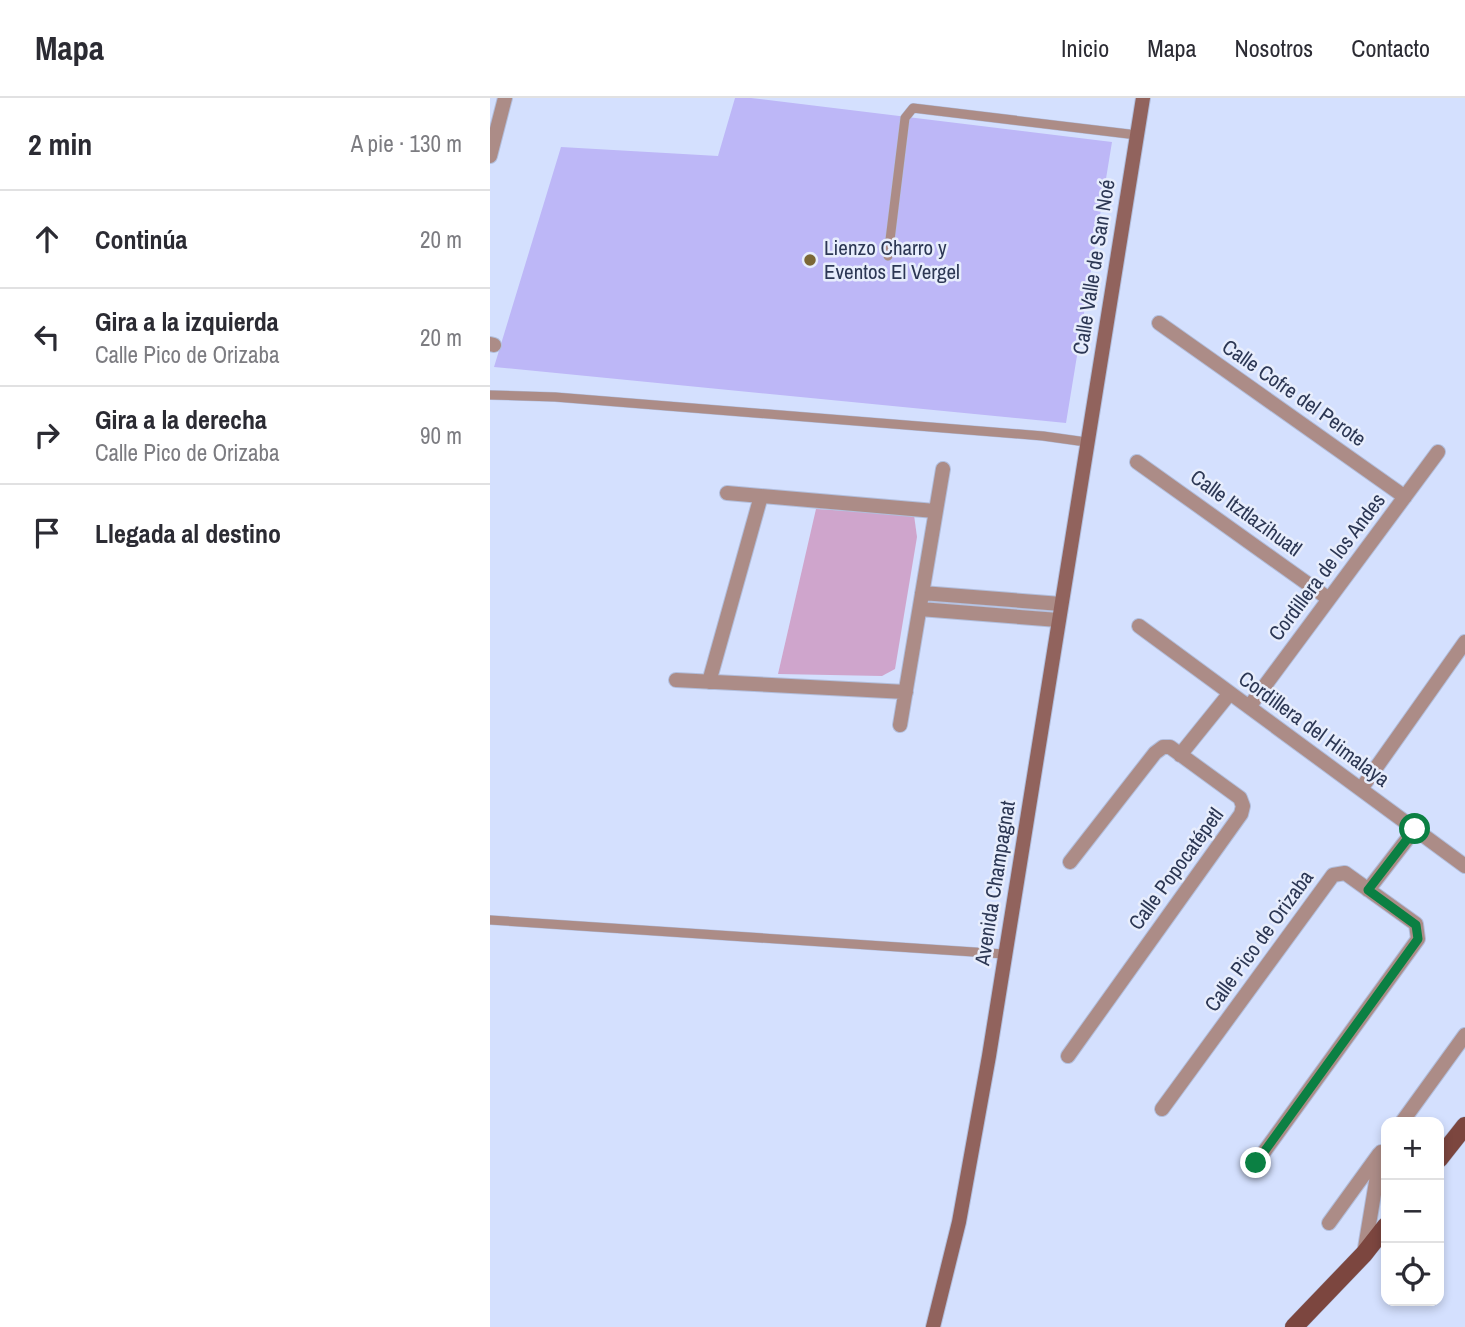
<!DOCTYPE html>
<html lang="es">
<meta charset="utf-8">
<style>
:root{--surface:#fff;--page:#f7f7f7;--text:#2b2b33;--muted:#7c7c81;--line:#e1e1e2}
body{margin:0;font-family:"Archivo Narrow",sans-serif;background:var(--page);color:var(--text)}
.controls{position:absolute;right:21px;bottom:21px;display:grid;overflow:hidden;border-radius:14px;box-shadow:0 4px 10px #0003}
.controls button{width:63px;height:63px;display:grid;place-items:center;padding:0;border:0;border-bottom:2px solid var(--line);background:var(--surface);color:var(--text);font:35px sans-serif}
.stop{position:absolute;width:21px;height:21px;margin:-16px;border:5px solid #0b8043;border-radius:50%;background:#fff}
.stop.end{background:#0b8043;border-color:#fff;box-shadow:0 2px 7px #0008}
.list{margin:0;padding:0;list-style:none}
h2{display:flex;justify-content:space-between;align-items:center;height:91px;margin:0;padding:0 28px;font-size:30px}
h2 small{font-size:23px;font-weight:400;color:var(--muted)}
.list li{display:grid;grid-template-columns:46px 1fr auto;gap:21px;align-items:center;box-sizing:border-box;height:98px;padding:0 28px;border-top:2px solid var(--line)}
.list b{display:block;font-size:26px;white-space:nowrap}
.list p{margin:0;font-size:23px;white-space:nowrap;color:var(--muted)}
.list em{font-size:23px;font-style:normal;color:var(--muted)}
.icon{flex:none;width:38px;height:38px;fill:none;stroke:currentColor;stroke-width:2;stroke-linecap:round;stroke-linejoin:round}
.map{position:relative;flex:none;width:975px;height:1229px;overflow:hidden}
header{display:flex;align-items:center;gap:42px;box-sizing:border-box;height:98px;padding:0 35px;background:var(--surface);border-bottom:2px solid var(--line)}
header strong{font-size:33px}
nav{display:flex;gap:38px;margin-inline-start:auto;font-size:24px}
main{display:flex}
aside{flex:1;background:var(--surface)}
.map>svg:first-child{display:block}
.green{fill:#cfa5cc}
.building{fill:#bdb7f7}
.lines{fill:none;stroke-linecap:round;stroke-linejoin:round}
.lane-casing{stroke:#b2bedc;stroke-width:10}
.street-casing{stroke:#b2bedc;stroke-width:16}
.secondary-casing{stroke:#b2bedc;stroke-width:16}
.primary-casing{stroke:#b2bedc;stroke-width:19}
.lane{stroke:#ac8c87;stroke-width:9}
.street{stroke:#ac8c87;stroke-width:14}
.secondary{stroke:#91635d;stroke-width:14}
.primary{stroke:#7c463f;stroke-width:18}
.route{stroke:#0b8043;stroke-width:9}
.poi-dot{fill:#7b6736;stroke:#e7edfc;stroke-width:2.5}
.labels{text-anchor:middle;stroke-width:5;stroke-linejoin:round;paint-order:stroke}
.poi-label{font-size:21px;fill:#2c3754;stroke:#e7edfc;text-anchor:start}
.street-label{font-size:21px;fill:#2c3754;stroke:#e7edfc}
</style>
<header>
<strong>Mapa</strong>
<nav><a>Inicio</a><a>Mapa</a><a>Nosotros</a><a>Contacto</a></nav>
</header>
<main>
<aside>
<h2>2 min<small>A pie · 130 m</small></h2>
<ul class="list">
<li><svg class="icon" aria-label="ahead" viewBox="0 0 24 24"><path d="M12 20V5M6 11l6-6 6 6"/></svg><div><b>Continúa</b></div><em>20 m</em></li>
<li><svg class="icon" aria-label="left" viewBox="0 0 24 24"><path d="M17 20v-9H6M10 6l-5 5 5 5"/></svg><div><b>Gira a la izquierda</b><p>Calle Pico de Orizaba</p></div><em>20 m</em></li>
<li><svg class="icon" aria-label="right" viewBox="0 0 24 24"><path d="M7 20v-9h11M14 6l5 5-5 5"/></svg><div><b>Gira a la derecha</b><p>Calle Pico de Orizaba</p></div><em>90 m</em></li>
<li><svg class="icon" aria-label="arrive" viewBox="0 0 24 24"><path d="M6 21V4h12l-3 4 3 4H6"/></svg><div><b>Llegada al destino</b></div></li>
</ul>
</aside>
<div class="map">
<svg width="975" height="1229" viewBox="0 0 975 1229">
<rect width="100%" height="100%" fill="#d4e0fe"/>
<path class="green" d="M326,411L424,417L427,439L405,571L392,578L288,576Z"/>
<path class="building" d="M245,0H261L622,44L576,325L4,269L71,49L228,58Z"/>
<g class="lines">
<g class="lane-casing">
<path id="lane" d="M398,158L415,20L423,10L647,37
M0,297L65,299L553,338L596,344
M0,822L514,856"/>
</g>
<g class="street-casing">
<path id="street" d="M0,58L15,0
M669,225L915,399
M0,246L4,247
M647,364L839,501
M237,395L445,413
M432,495L571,506
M430,511L568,522
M649,528L975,768
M186,582L416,594
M219,584L271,398
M759,609L948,354
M410,627L453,371
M690,657L740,595
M871,691L975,544
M878,792L925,731
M578,958L751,716L753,708L750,700L680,649H673L665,655L580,764
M672,1011L843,777L855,775L926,826L928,841L766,1065
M912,1024L975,937
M839,1125L889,1056
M874,1156L891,1054"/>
</g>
<g class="secondary-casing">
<path id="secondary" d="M443,1229L469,1124L499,958L653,0"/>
</g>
<g class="primary-casing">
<path id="primary" d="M949,1061L975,1028
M804,1229L874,1156L896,1128"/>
</g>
<use href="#lane" class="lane"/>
<use href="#street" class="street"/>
<use href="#secondary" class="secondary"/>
<use href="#primary" class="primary"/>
</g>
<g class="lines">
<path class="route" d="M766,1065L928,841L926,827L878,792L925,731"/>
</g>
<circle class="poi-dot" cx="320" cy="162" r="7"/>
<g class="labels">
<g class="poi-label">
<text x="334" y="157">Lienzo Charro y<tspan x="334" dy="24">Eventos El Vergel</tspan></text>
</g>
<g class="street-label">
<text transform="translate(604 169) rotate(-81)" y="7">Calle Valle de San Noé</text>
<text transform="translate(804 295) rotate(35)" y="7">Calle Cofre del Perote</text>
<text transform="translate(756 415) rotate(36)" y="7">Calle Itztlazihuatl</text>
<text transform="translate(837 469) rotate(-53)" y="7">Cordillera de los Andes</text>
<text transform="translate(824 631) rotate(36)" y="7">Cordillera del Himalaya</text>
<text transform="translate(686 771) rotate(-54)" y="7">Calle Popocatépetl</text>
<text transform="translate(505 785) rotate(-81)" y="7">Avenida Champagnat</text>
<text transform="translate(769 843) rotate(-54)" y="7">Calle Pico de Orizaba</text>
</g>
</g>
</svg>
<div class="controls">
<button>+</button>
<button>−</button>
<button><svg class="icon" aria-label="locate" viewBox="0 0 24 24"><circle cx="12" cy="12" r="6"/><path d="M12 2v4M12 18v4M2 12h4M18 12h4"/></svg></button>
</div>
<div class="stop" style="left:925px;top:731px"></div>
<div class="stop end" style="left:766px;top:1065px"></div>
</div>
</main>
